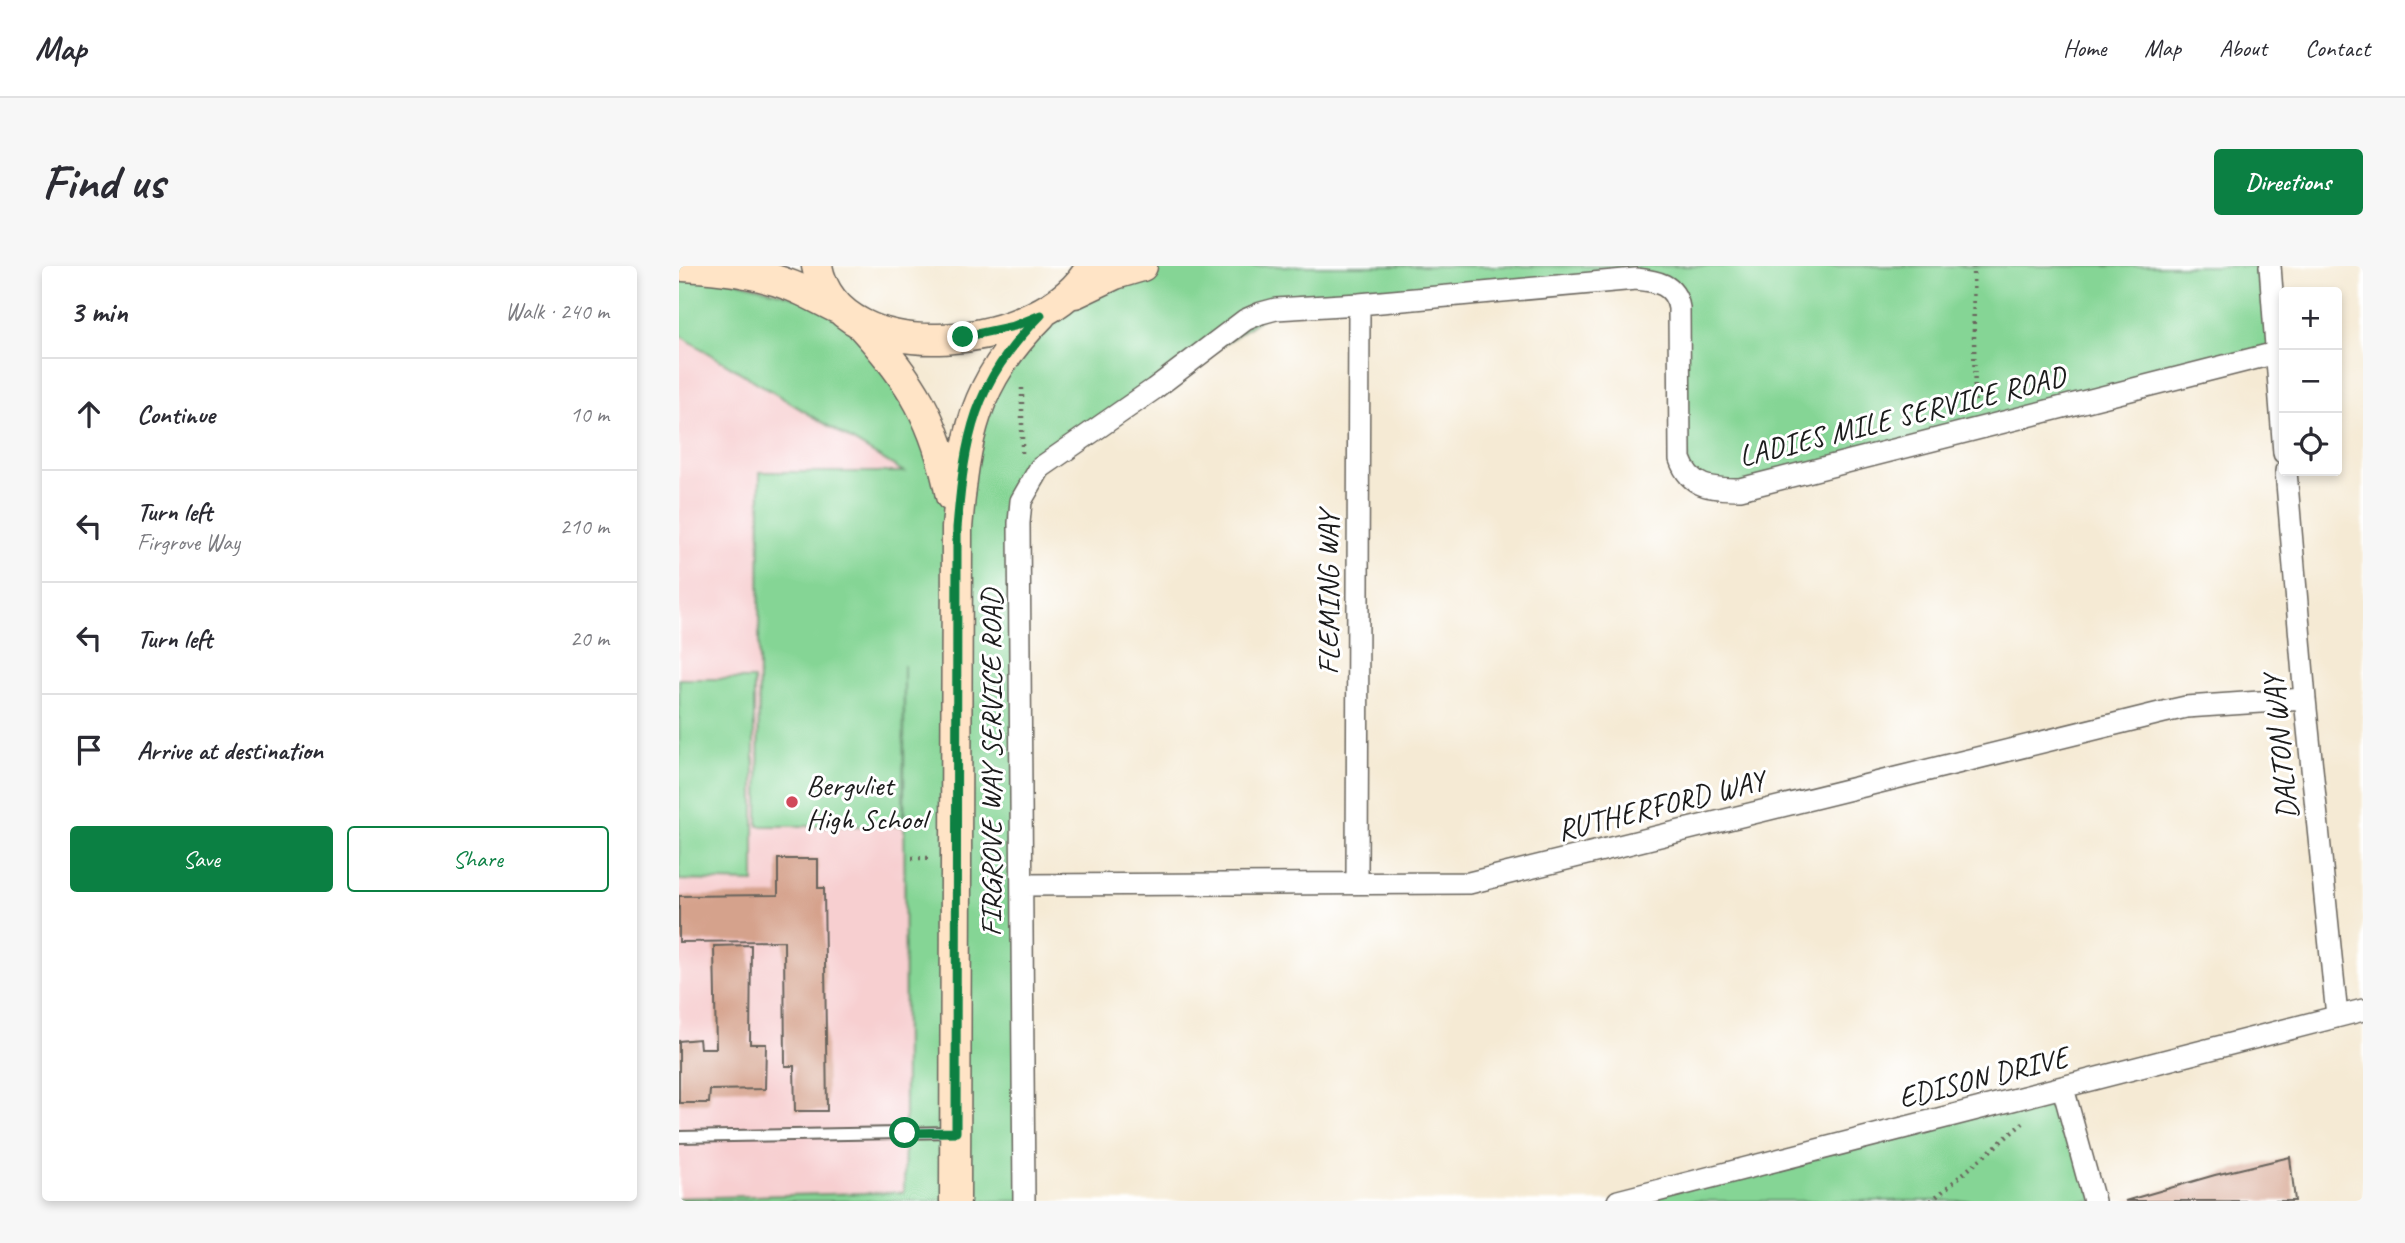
<!DOCTYPE html>
<meta charset="utf-8">
<style>
:root{--surface:#fff;--page:#f7f7f7;--text:#2b2b33;--muted:#7c7c81;--line:#e1e1e2;--accent:#0b8043}
body{margin:0;font-family:Caveat,sans-serif;background:var(--page);color:var(--text)}
.controls{position:absolute;right:21px;top:21px;display:grid;overflow:hidden;border-radius:7px;box-shadow:0 4px 10px #0003}
.controls button{width:63px;height:63px;display:grid;place-items:center;padding:0;border:0;border-bottom:2px solid var(--line);background:var(--surface);color:var(--text);font:35px sans-serif}
.stop{position:absolute;width:21px;height:21px;margin:-16px;border:5px solid #0b8043;border-radius:50%;background:#fff}
.stop.end{background:#0b8043;border-color:#fff;box-shadow:0 2px 7px #0008}
.list{margin:0;padding:0;list-style:none}
h2{display:flex;justify-content:space-between;align-items:center;height:91px;margin:0;padding:0 28px;font-size:30px}
h2 small{font-size:23px;font-weight:400;color:var(--muted)}
.list li{display:grid;grid-template-columns:46px 1fr auto;gap:21px;align-items:center;box-sizing:border-box;height:112px;padding:0 28px;border-top:2px solid var(--line)}
.list b{display:block;font-size:26px;white-space:nowrap}
.list p{margin:0;font-size:23px;white-space:nowrap;color:var(--muted)}
.list em{font-size:23px;font-style:normal;color:var(--muted)}
.actions{display:flex;gap:14px;padding:21px 28px}
.actions a{flex:1;padding:16px 0;border:2px solid var(--accent);border-radius:7px;text-align:center;font-size:24px;color:var(--accent)}
.actions .main{background:var(--accent);color:#fff}
.icon{flex:none;width:38px;height:38px;fill:none;stroke:currentColor;stroke-width:2;stroke-linecap:round;stroke-linejoin:round}
.map{position:relative;flex:none;width:1684px;height:935px;overflow:hidden;border-radius:7px}
header{display:flex;align-items:center;gap:42px;box-sizing:border-box;height:98px;padding:0 35px;background:var(--surface);border-bottom:2px solid var(--line)}
header strong{font-size:33px}
nav{display:flex;gap:38px;margin-inline-start:auto;font-size:24px}
.intro{display:flex;align-items:center;justify-content:space-between;box-sizing:border-box;height:168px;padding:0 42px}
h1{margin:0;font-size:49px}
.button{padding:18px 32px;border-radius:7px;background:var(--accent);color:#fff;font-size:24px;font-weight:700}
main{display:flex;gap:42px;padding:0 42px}
aside{flex:1;background:var(--surface);border-radius:7px;box-shadow:0 4px 10px #0003}
.map>svg:first-child{display:block}
.built{fill:#f7cfd0}
.green{fill:#85d595;stroke:#507858;stroke-width:2}
.building{fill:#d5a28c}
.lines{fill:none;stroke-linecap:round;stroke-linejoin:round}
.lane-casing{stroke:#68645c;stroke-width:14}
.street-casing{stroke:#68645c;stroke-width:24}
.secondary-casing{stroke:#68645c;stroke-width:33}
.path{stroke:#68645c;stroke-width:4.5;stroke-dasharray:2 5;stroke-linecap:butt}
.lane{stroke:#fff;stroke-width:10}
.street{stroke:#fff;stroke-width:21}
.secondary{stroke:#ffe4c6;stroke-width:30}
.route{stroke:#0b8043;stroke-width:9}
.poi-dot{fill:#d1495b;stroke:#fff;stroke-width:2.5}
.labels{text-anchor:middle;stroke-width:6;stroke-linejoin:round;paint-order:stroke}
.street-label{font-size:30px;fill:#1c1c1c;stroke:#fff}
.poi-label{font-size:30px;fill:#1c1c1c;stroke:#fff;text-anchor:start}
</style>
<header>
<strong>Map</strong>
<nav><a>Home</a><a>Map</a><a>About</a><a>Contact</a></nav>
</header>
<div class="intro"><h1>Find us</h1><a class="button">Directions</a></div>
<main>
<aside>
<h2>3 min<small>Walk · 240 m</small></h2>
<ul class="list">
<li><svg class="icon" aria-label="ahead" viewBox="0 0 24 24"><path d="M12 20V5M6 11l6-6 6 6"/></svg><div><b>Continue</b></div><em>10 m</em></li>
<li><svg class="icon" aria-label="left" viewBox="0 0 24 24"><path d="M17 20v-9H6M10 6l-5 5 5 5"/></svg><div><b>Turn left</b><p>Firgrove Way</p></div><em>210 m</em></li>
<li><svg class="icon" aria-label="left" viewBox="0 0 24 24"><path d="M17 20v-9H6M10 6l-5 5 5 5"/></svg><div><b>Turn left</b></div><em>20 m</em></li>
<li><svg class="icon" aria-label="arrive" viewBox="0 0 24 24"><path d="M6 21V4h12l-3 4 3 4H6"/></svg><div><b>Arrive at destination</b></div></li>
</ul>
<div class="actions"><a class="main">Save</a><a>Share</a></div>
</aside>
<div class="map">
<svg width="1684" height="935" viewBox="0 0 1684 935">
<rect width="100%" height="100%" fill="#fff"/>
<filter id="ink" filterUnits="userSpaceOnUse"><feTurbulence type="fractalNoise" baseFrequency=".0143" numOctaves="2"/><feDisplacementMap in="SourceGraphic" scale="14" xChannelSelector="R" yChannelSelector="G"/><feConvolveMatrix kernelMatrix="1 2 1 2 8 2 1 2 1" color-interpolation-filters="sRGB"/></filter>
<filter id="wash" filterUnits="userSpaceOnUse"><feTurbulence type="fractalNoise" baseFrequency=".00686" numOctaves="4" result="noise"/><feDisplacementMap in="SourceGraphic" scale="28" xChannelSelector="R" yChannelSelector="G"/><feGaussianBlur stdDeviation="1.57" result="paint"/><feColorMatrix in="noise" values="0 0 0 0 0 0 0 0 0 0 0 0 0 0 0 0 0 1.4 0 .05"/><feComposite in="paint" operator="in"/></filter>
<g filter="url(#wash)">
<rect width="100%" height="100%" fill="#f5ead4"/>
<path class="built" d="M0,69L225,206L226,935H0Z"/>
<path class="green" d="M0,0L158,42L282,209L340,71L463,0H1591L1597,87L1061,223L1010,211L1000,51L982,17L597,43L361,202L342,235L345,935H0V932L225,926L226,867L225,399L224,560H79L81,206H225L0,69Z
M0,413H75V616L0,614Z
M1384,822L1415,935H939Z"/>
<g id="blocks">
<path class="building" d="M99,593H139V622H145L148,845H116L115,800H106L105,675L0,676V630L99,629Z
M72,679L71,778H87L86,823L31,824L30,837H0V775L20,773L21,782H37L35,680Z
M1611,891L1616,935H1446L1536,909Z"/>
</g>
</g>
<g filter="url(#ink)">
<use href="#blocks" fill-opacity="0" stroke="#68645c" stroke-width="2"/>
<g class="lines">
<g class="lane-casing">
<path id="lane" d="M0,871L274,866"/>
</g>
<g class="street-casing">
<path id="street" d="M1591,0L1605,187
M1607,205L1626,433L1658,750
M678,616L680,38
M343,619L790,617L1485,446L1507,441L1626,433
M1384,822L1415,935
M345,935L340,257L342,235L361,202L475,123L566,54L582,47L597,43L680,38L957,13C978,15 996,18 1000,42L1001,193C1011,222 1033,223 1061,223L1597,87
M939,935L1684,744"/>
</g>
<g class="secondary-casing">
<path id="secondary" d="M4,0C41,2 78,6 113,20C128,26 143,35 158,42
M138,0C158,110 369,84 412,0
M396,27L436,8L463,0
M182,59C233,115 257,154 272,230
M276,935L278,262C286,170 294,117 362,49"/>
</g>
<path class="path" d="M1294,0L1296,139
M343,187V119
M233,592H249
M303,592L322,591
M1252,935L1344,857"/>
<use href="#lane" class="lane"/>
<use href="#street" class="street"/>
<use href="#secondary" class="secondary"/>
</g>
</g>
<g class="lines" filter="url(#ink)">
<path class="route" d="M226,867L277,866L278,262C286,170 294,117 362,49L335,60L284,71"/>
</g>
<circle class="poi-dot" cx="113" cy="536" r="7"/>
<g class="labels">
<g class="street-label">
<text transform="translate(1223 150) rotate(-14)" y="10">LADIES MILE SERVICE ROAD</text>
<text transform="translate(649 327) rotate(-90)" y="10">FLEMING WAY</text>
<text transform="translate(1601 481) rotate(-96)" y="10">DALTON WAY</text>
<text transform="translate(312 497) rotate(-90)" y="10">FIRGROVE WAY SERVICE ROAD</text>
<text transform="translate(982 539) rotate(-14)" y="10">RUTHERFORD WAY</text>
<text transform="translate(1304 811) rotate(-14)" y="10">EDISON DRIVE</text>
</g>
<g class="poi-label">
<text x="127" y="529">Bergvliet<tspan x="127" dy="34">High School</tspan></text>
</g>
</g>
</svg>
<div class="controls">
<button>+</button>
<button>−</button>
<button><svg class="icon" aria-label="locate" viewBox="0 0 24 24"><circle cx="12" cy="12" r="6"/><path d="M12 2v4M12 18v4M2 12h4M18 12h4"/></svg></button>
</div>
<div class="stop" style="left:226px;top:867px"></div>
<div class="stop end" style="left:284px;top:71px"></div>
</div>
</main>
